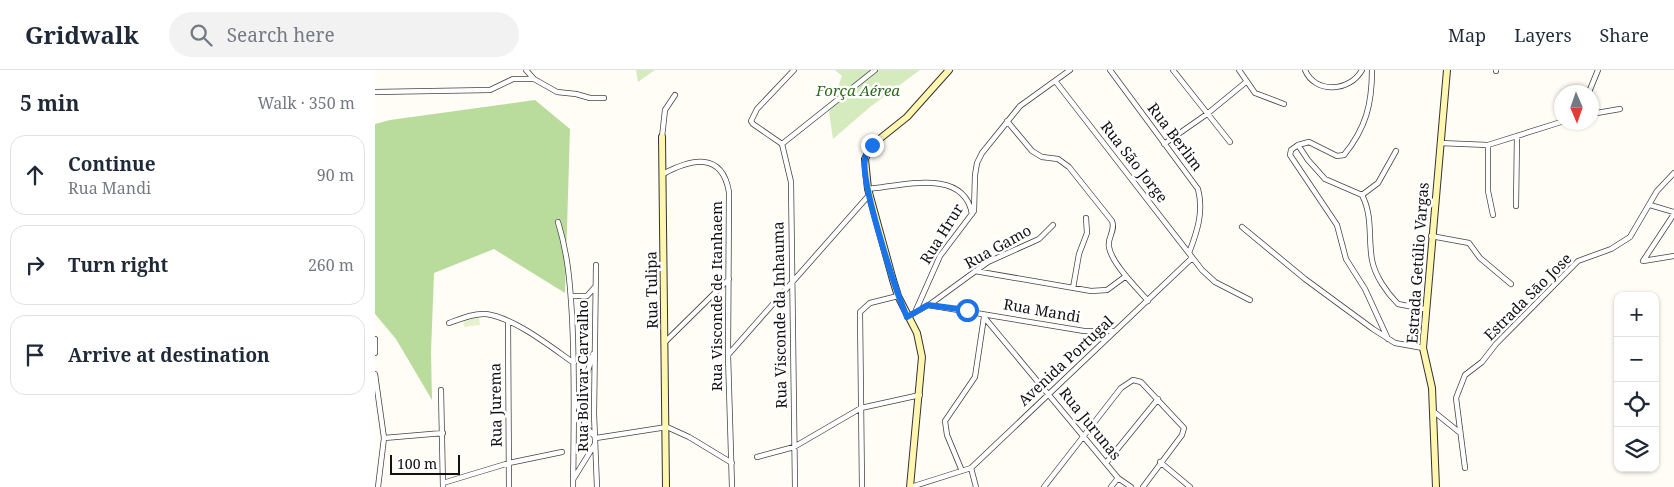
<!DOCTYPE html>
<meta charset="utf-8">
<style>
:root{--surface:#fff;--page:#f2f2f3;--text:#1f2937;--muted:#747a83;--line:#e0e1e3}
body{margin:0;font-family:"Noto Serif",serif;background:var(--page);color:var(--text)}
.controls{position:absolute;right:15px;bottom:15px;display:grid;overflow:hidden;border-radius:10px;box-shadow:0 1px 4px #0004}
.controls button{width:45px;height:45px;display:grid;place-items:center;padding:0;border:0;border-bottom:1px solid var(--line);background:var(--surface);color:var(--text);font:25px sans-serif}
.compass{position:absolute;left:1179px;top:15px;width:45px;height:45px;border-radius:50%;background:var(--surface);box-shadow:0 1px 4px #0004;rotate:178deg}
.scale{position:absolute;left:15px;bottom:12px;width:70px;box-sizing:border-box;padding-left:5px;border:2px solid #111;border-top:0;font-size:14px;line-height:18px;white-space:nowrap;color:#111;-webkit-text-stroke:4px #fff;paint-order:stroke}
.stop{position:absolute;width:15px;height:15px;margin:-11px;border:4px solid #1a73e8;border-radius:50%;background:#fff}
.stop.end{background:#1a73e8;border-color:#fff;box-shadow:0 1px 5px #0008}
.list{margin:0;padding:0;list-style:none}
h2{display:flex;justify-content:space-between;align-items:center;height:65px;margin:0;padding:0 20px;font-size:21px}
h2 small{font-size:16px;font-weight:400;color:var(--muted)}
.list li{display:grid;grid-template-columns:32px 1fr auto;gap:15px;align-items:center;box-sizing:border-box;height:80px;margin:0 10px 10px;padding:0 10px;border:1px solid var(--line);border-radius:15px}
.list b{display:block;font-size:19px;white-space:nowrap}
.list p{margin:0;font-size:16px;white-space:nowrap;color:var(--muted)}
.list em{font-size:16px;font-style:normal;color:var(--muted)}
.icon{flex:none;width:28px;height:28px;fill:none;stroke:currentColor;stroke-width:2;stroke-linecap:round;stroke-linejoin:round}
.map{position:relative;flex:none;width:1299px;height:417px;overflow:hidden}
header{display:flex;align-items:center;gap:30px;box-sizing:border-box;height:70px;padding:0 25px;background:var(--surface);border-bottom:1px solid var(--line)}
header strong{font-size:24px}
nav{display:flex;gap:28px;margin-inline-start:auto;font-size:18px}
.search{width:350px;height:45px;background:var(--page);display:flex;align-items:center;gap:12px;box-sizing:border-box;padding:0 18px;border-radius:28px;color:var(--muted);font-size:19px}
main{display:flex}
aside{flex:1;background:var(--surface)}
.map>svg:first-child{display:block}
.green{fill:#d5ebbd}
.forest{fill:#b9dc9c}
.pitch{fill:#e6f2cf}
.lines{fill:none;stroke-linecap:round;stroke-linejoin:round}
.minor-casing{stroke:#444;stroke-width:6}
.secondary-casing{stroke:#333;stroke-width:8}
.minor{stroke:#fff;stroke-width:4.5}
.secondary{stroke:#fff6b0;stroke-width:6}
.route{stroke:#1a73e8;stroke-width:6}
.labels{text-anchor:middle;stroke-width:5;stroke-linejoin:round;paint-order:stroke}
.park-label{font-size:15px;font-style:italic;fill:#2f6b1f;stroke:#fff}
.street-label{font-size:15px;fill:#111;stroke:#fff}
</style>
<header>
<strong>Gridwalk</strong>
<div class="search"><svg class="icon" aria-label="search" viewBox="0 0 24 24"><circle cx="10" cy="10" r="6"/><path d="M15 15l6 6"/></svg>Search here</div>
<nav><a>Map</a><a>Layers</a><a>Share</a></nav>
</header>
<main>
<aside>
<h2>5 min<small>Walk · 350 m</small></h2>
<ul class="list">
<li><svg class="icon" aria-label="ahead" viewBox="0 0 24 24"><path d="M12 20V5M6 11l6-6 6 6"/></svg><div><b>Continue</b><p>Rua Mandi</p></div><em>90 m</em></li>
<li><svg class="icon" aria-label="right" viewBox="0 0 24 24"><path d="M7 20v-9h11M14 6l5 5-5 5"/></svg><div><b>Turn right</b></div><em>260 m</em></li>
<li><svg class="icon" aria-label="arrive" viewBox="0 0 24 24"><path d="M6 21V4h12l-3 4 3 4H6"/></svg><div><b>Arrive at destination</b></div></li>
</ul>
</aside>
<div class="map">
<svg width="1299" height="417" viewBox="0 0 1299 417">
<rect width="100%" height="100%" fill="#fffdf5"/>
<path class="green" d="M261,0H280L263,12Z
M460,0H545L495,37L458,69L454,42L467,6Z"/>
<path class="forest" d="M160,30L195,59L190,223L119,179L59,203L56,282L57,330L21,269L0,244V54L15,50Z"/>
<path class="pitch" d="M104,247L105,255L89,257L88,249Z"/>
<g class="lines">
<g class="minor-casing">
<path id="minor" d="M151,0L159,9L182,22L201,24L215,28H229
M419,0L382,39L376,51L378,54L407,74L416,112L420,417
M735,0L823,119C829,142 822,162 814,183
M798,0L855,72
M864,0L880,23L909,34
M930,0C940,24 975,22 987,0
M997,0C997,34 991,58 969,85L962,86L934,72L923,75L933,90L950,109L987,125C998,146 993,168 997,190C1000,206 1012,223 1023,234L1049,239
M1121,0V1
M681,12L827,200L840,212L875,230
M0,22L115,20L138,9H159
M1214,22L1223,0
M1216,44L1245,39
M632,51L657,81L667,87L683,89L694,97L737,151C741,161 732,167 734,177C737,194 761,217 773,231
M287,67L290,40L300,25
M1065,73L1113,75L1186,52
M407,74L500,0
M789,74L832,44L871,12
M923,75L916,80L915,85L962,155L971,189L990,219L1013,269
M1113,75V121L1118,145
M288,104C316,89 347,81 354,122L353,285L357,417
M493,119C526,116 589,97 597,144
M987,125L1003,113L1021,81
M1275,135L1299,142
M1141,136L1142,66
M1299,144L1268,191L1299,186
M183,152C193,185 195,212 197,246C200,303 199,360 198,417
M867,157L930,209L998,259L1020,273L1048,278
M1056,166L1094,173L1105,188L1136,214
M221,195L219,344L222,417
M600,201L716,221L732,220L751,206
M698,218L704,184L712,163L711,148
M196,226H212L220,217
M554,235L613,192L664,169L678,155
M541,240L565,186L599,141L600,105L602,93L607,83L645,36L695,0
M532,247L553,235L709,261H740
M609,247L743,408L756,417
M133,252L134,417
M74,253C85,249 99,243 111,244C140,248 176,277 199,293
M0,269V283
M290,272L354,209
M353,285L495,124
M0,304L9,368L3,417
M66,320L68,417
M200,329L211,357L221,368L292,357L314,367L357,393
M203,334L218,284
M1058,341L1084,362
M9,368L68,363
M382,387L419,377L486,338L545,325
M785,392L815,417
M731,393L783,329
M596,398L601,417
M1090,398L1081,328L1090,305L1107,292L1121,274L1203,191L1236,179L1255,167L1282,121L1299,103
M587,401L572,365L570,351L600,307L609,247
M199,408L220,374
M68,413L134,393L187,382
M487,417L485,242L495,233L523,226
M536,417L596,398L817,188
M669,417L746,318L758,310L766,312L809,358L807,365L768,417
M736,417L743,408"/>
</g>
<g class="secondary-casing">
<path id="secondary" d="M287,67L291,417
M535,417L547,287L542,263L523,226L518,210L493,119L490,89L497,75L532,47L574,0
M1061,417L1057,318L1048,278L1072,0"/>
</g>
<use href="#minor" class="minor"/>
<use href="#secondary" class="secondary"/>
</g>
<g class="lines">
<path class="route" d="M497,75C494,79 491,84 490,89C485,112 521,222 532,247L553,235L592,240"/>
</g>
<g class="labels">
<g class="park-label">
<text x="483" y="26">Força Aérea</text>
</g>
<g class="street-label">
<text transform="translate(800 67) rotate(53)" y="5">Rua Berlim</text>
<text transform="translate(759 92) rotate(52)" y="5">Rua São Jorge</text>
<text transform="translate(567 164) rotate(-58)" y="5">Rua Hrur</text>
<text transform="translate(623 177) rotate(-29)" y="5">Rua Gamo</text>
<text transform="translate(1043 193) rotate(-86)" y="5">Estrada Getúlio Vargas</text>
<text transform="translate(277 220) rotate(-91)" y="5">Rua Tulipa</text>
<text transform="translate(342 226) rotate(-90)" y="5">Rua Visconde de Itanhaem</text>
<text transform="translate(1153 227) rotate(-45)" y="5">Estrada Sāo Jose</text>
<text transform="translate(667 241) rotate(10)" y="5">Rua Mandi</text>
<text transform="translate(405 245) rotate(-91)" y="5">Rua Visconde da Inhauma</text>
<text transform="translate(691 291) rotate(-43)" y="5">Avenida Portugal</text>
<text transform="translate(208 306) rotate(-90)" y="5">Rua Bolivar Carvalho</text>
<text transform="translate(121 335) rotate(-91)" y="5">Rua Jurema</text>
<text transform="translate(715 354) rotate(51)" y="5">Rua Jurunas</text>
</g>
</g>
</svg>
<div class="controls">
<button>+</button>
<button>−</button>
<button><svg class="icon" aria-label="locate" viewBox="0 0 24 24"><circle cx="12" cy="12" r="6"/><path d="M12 2v4M12 18v4M2 12h4M18 12h4"/></svg></button>
<button><svg class="icon" aria-label="layers" viewBox="0 0 24 24"><path d="M12 4l9 5-9 5-9-5zM3 14l9 5 9-5"/></svg></button>
</div>
<svg class="compass" viewBox="-18 -18 36 36"><path d="M0-13l5 13h-10z" fill="#e53935"/><path d="M0 13l5-13h-10z" fill="#747a83"/></svg>
<div class="scale">100 m</div>
<div class="stop" style="left:592px;top:240px"></div>
<div class="stop end" style="left:497px;top:75px"></div>
</div>
</main>
